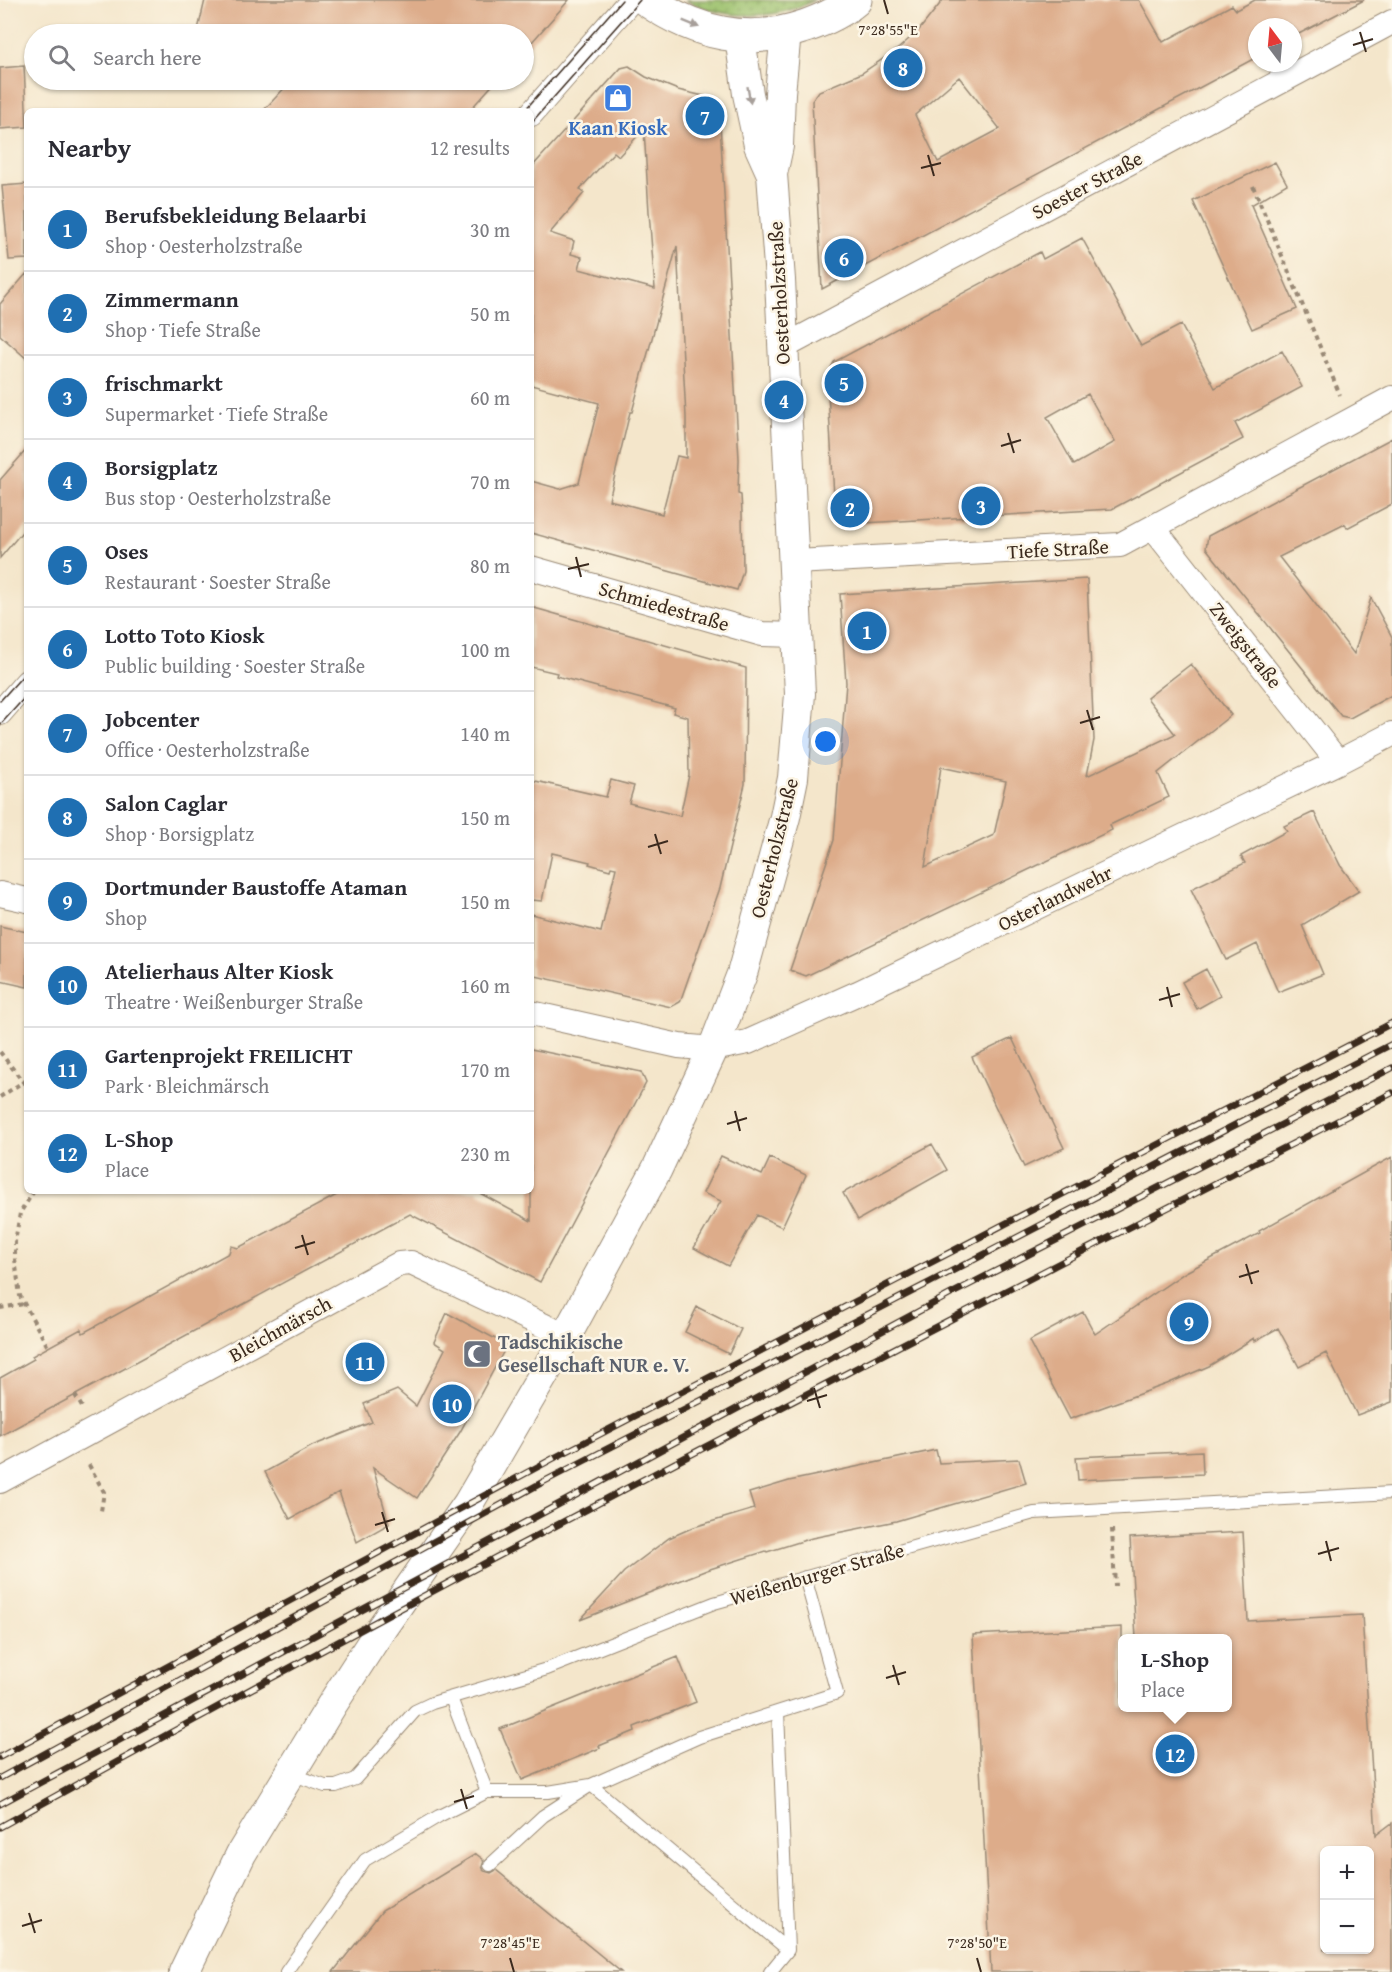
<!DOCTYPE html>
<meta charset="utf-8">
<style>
:root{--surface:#fff;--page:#f2f2f3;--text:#2b2b33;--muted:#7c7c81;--line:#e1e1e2;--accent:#1f6fb2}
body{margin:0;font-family:"Gentium Book Plus",serif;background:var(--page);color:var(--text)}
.controls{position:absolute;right:18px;bottom:18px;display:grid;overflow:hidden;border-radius:9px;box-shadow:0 2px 4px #0004}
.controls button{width:54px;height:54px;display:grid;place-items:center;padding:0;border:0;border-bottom:2px solid var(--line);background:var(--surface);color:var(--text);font:30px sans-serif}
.compass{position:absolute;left:1248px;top:18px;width:54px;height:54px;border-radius:50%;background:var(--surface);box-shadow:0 2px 4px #0004;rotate:344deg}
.you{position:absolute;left:826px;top:742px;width:21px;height:21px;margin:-15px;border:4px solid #fff;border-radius:50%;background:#1a73e8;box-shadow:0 0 0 9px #1a73e833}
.badge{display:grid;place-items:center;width:39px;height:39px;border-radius:50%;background:var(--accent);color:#fff;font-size:20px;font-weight:700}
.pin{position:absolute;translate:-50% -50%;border:3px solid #fff;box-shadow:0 2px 6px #0006}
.popup{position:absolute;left:1118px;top:1634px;width:114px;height:78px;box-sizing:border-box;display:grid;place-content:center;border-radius:9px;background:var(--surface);filter:drop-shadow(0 2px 4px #0005);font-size:20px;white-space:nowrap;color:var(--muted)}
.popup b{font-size:22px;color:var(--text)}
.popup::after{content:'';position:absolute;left:50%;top:100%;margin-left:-12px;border:12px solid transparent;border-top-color:var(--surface)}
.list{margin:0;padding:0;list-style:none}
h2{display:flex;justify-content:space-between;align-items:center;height:78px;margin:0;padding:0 24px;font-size:26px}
h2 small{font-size:20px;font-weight:400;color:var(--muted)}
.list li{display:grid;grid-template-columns:39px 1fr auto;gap:18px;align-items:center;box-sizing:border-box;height:84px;padding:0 24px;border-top:2px solid var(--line)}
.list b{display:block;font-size:22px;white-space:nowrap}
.list p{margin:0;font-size:20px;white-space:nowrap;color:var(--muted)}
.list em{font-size:20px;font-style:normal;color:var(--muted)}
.icon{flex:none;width:33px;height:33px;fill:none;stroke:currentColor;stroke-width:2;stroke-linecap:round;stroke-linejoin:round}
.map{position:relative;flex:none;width:1392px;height:1972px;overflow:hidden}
.search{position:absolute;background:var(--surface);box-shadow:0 2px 4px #0004;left:24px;top:24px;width:510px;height:66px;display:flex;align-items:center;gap:15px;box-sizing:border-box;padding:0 21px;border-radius:33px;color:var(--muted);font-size:22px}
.panel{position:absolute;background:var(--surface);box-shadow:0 2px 4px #0004;left:24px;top:108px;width:510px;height:1086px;border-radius:9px}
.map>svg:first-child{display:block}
.grass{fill:url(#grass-dots);stroke:#6b7645;stroke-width:1.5}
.building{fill:#ddac8a;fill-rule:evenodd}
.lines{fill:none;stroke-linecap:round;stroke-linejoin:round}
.service-casing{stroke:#988874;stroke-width:14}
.minor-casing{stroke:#988874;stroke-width:26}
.tertiary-casing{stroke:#988874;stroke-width:32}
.secondary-casing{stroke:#988874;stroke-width:35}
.path{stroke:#988874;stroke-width:4;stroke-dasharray:4.5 4.5;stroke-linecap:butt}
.service{stroke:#fff;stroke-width:12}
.minor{stroke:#fff;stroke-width:24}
.tertiary{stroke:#fff;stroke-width:30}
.secondary{stroke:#fff;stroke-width:33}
.tram{stroke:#3b2a1e;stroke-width:1.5}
.rail-casing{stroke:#3b2a1e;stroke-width:7}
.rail{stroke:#fcf5e5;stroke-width:4.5;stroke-dasharray:14;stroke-linecap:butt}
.oneway{fill:#a79f9a}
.ticks{fill:none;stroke:#3b2a1e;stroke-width:2}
.labels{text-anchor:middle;stroke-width:5;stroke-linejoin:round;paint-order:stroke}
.shop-label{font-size:20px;font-weight:bold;fill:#366cbe;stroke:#fcf5e5}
.street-label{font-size:20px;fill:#3b2a1e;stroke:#fcf5e5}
.worship-label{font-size:20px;font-weight:bold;fill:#5b616d;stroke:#fcf5e5;text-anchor:start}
.ticks-label{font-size:15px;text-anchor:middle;fill:#3b2a1e;stroke:#fcf5e5;stroke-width:5;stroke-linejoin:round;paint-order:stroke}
</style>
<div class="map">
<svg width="1392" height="1972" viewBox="0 0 1392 1972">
<defs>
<pattern id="grass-dots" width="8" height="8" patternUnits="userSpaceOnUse" patternTransform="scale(1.5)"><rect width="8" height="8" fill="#9bc16c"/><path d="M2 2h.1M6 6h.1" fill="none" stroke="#809d58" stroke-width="1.8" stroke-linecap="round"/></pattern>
</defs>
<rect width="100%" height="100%" fill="#fcf5e5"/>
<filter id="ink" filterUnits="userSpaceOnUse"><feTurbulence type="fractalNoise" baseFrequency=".0167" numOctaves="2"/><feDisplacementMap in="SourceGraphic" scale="12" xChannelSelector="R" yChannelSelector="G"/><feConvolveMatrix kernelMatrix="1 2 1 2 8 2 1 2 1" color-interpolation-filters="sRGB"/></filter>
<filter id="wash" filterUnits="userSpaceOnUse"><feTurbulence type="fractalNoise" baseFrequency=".008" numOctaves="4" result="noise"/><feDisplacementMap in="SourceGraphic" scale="24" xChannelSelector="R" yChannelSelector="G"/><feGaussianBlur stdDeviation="1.35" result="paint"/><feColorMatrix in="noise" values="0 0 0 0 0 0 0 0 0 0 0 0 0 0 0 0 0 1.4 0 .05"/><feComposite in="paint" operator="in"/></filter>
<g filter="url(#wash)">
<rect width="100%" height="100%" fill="#f4e6cb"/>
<path class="grass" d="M685,0H815C775,21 725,20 685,0Z"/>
<g id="blocks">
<path class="building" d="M205,0H569L524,51V34H333L335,32L291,34H197Z
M943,0H1139L1163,42L1232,5L1236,10L1255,0H1364L1293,37V27H1257V57L822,289L812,101L819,91L862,73L899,48L920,29ZM959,77L1000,129L938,162L915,115Z
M24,66L27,127L0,129V68Z
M629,66L646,77L678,90L712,98L719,105L739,459L738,494L741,495L742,513L743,571L737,590L531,533V481L560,489L579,483L599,403L531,385V168L621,68ZM644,129L649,212L655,289L579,269L582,257L571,254L574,241L550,233L584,193L580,189L614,152L619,156ZM677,246L686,417V458L677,456L662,514L609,500L630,412H632Z
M292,80H497L469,111H263Z
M1275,162L1287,184L1251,205L1297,309L1252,329L1193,201Z
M27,184V259L9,260L2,186Z
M1082,238L1141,346L1181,325L1215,388L1282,351L1302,387L1235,423L1243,439L1112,509L846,524L835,514L827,375L834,362L1040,252L1043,259ZM1088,394L1115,442L1074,465L1047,417Z
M27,273V359L0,335V304Z
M1392,438V504L1347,528L1345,524L1279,557L1354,654L1371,598L1392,637V695L1350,718L1341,716L1206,548L1208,536Z
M27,449V526L0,558V480Z
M1087,579L1094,740L1087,776L1175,734L1147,698L1191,664L1231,715L1158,773L1169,797L1110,825L1112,830L806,976L790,970L834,840L846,683L840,594ZM941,767L1006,781L994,835L925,867Z
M531,607L746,668L745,784L720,888L680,1002L671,1007L531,975V914L601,932L616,868L611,867L610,870L589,864L590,862L552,853L542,901L531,900V780L606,797L611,780L634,786L629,803L680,816L689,775L688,717L673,713L675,708L556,676L557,673L531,667Z
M1314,812L1340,865L1359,891L1302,925L1323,974L1278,992L1257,944L1226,960L1191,889L1245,863L1241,856L1287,831L1284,826Z
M0,926L27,932V987L0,981Z
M1206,969L1220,996L1197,1009L1182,982Z
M1012,1038L1064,1148L1024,1167L972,1057Z
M531,1049L641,1072L646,1083L540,1282L410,1214L0,1436V1378L34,1359L32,1356L81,1329L83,1333L229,1253L231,1246L238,1248L344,1191H476L531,1221Z
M932,1144L947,1170L858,1220L843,1193Z
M721,1156L762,1175L770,1158L806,1175L782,1227L757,1215L728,1266L694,1248L721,1201L703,1193Z
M1392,1157V1402L1357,1415L1326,1353L1299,1367L1278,1328L1255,1341L1254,1338L1209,1366L1167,1384L1070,1419L1029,1341L1083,1312L1095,1334L1186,1272L1260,1233L1259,1231Z
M697,1307L741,1329L729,1354L685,1332Z
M447,1313L507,1345L460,1432L417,1498L373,1468L389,1524L357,1542L339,1492L290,1519L265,1472L312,1446L372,1422L364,1404L397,1390L416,1406L445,1349L434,1342Z
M936,1450L939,1463L1019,1459L1026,1483L896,1521L812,1538L767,1552L766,1551L707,1570L580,1620L624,1572L669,1538L694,1527L754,1509L749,1493L789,1481Z
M1202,1451L1203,1474L1078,1480L1076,1457Z
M1243,1532L1248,1621L1362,1615L1376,1835L1392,1823V1972H991L973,1635L1122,1627V1707H1227V1638H1136L1130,1538ZM1324,1851H1370V1950H1324Z
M678,1657L696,1702L634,1727L635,1731L599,1746L600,1748L522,1780L500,1729Z
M476,1854L484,1860L482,1866L484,1871L491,1873L496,1870L621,1972H333L382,1911Z"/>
</g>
</g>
<g filter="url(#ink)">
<use href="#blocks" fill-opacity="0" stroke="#988874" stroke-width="1.5"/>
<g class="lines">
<g class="service-casing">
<path id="service" d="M451,1698L487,1792H548L591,1785L699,1737L837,1693L805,1577
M291,1774L325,1786H336L355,1779L415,1711L432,1703L547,1669L714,1603L1034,1513L1392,1493
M490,1865L543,1816L591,1785L788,1950
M286,1972L365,1860L439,1816L487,1792
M770,1972L788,1950L778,1712"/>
</g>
<g class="minor-casing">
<path id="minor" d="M531,114L631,0
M782,348L1392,22
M1154,529L1338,762
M795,562L1120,545L1392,398
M531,568L762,634L798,635
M0,713L27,682
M0,894L27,900
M531,1013L679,1046L713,1049L748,1042L858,993L1338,762L1392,734
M0,1481L399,1264L411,1263L566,1336"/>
</g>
<g class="tertiary-casing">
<path id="tertiary" d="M740,37L748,94L759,145L772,174
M184,1972L241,1854L333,1703L379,1632L468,1504L566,1336L657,1169L713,1049L742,974L785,817L793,778L800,694L780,280L772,174L778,146L780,93L786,32"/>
</g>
<g class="secondary-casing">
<path id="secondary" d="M647,0C697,34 748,46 806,26C823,20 841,12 855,0"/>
</g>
<path class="path" d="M1253,186L1340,395
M0,1052L27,1087
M0,1097L23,1082
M34,1191L20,1213L15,1242V1259L20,1296L48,1347
M0,1308L24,1304
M75,1395L82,1407
M89,1465L104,1492L101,1511
M1112,1529L1115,1586"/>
<use href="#service" class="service"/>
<use href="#minor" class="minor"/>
<use href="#tertiary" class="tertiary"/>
<use href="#secondary" class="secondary"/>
<path class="tram" d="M524,111L622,0
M531,123L640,0
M0,701L27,671
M0,725L27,695"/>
<g class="rail-casing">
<path id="rail" d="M0,1757L554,1458L1392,1023
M0,1778L543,1482L1392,1044
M0,1804L951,1294L1392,1068
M0,1827C458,1572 925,1331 1392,1093"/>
</g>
<use href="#rail" class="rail"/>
</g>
<defs><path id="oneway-solid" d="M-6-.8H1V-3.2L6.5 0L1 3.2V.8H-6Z" transform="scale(1.5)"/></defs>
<g class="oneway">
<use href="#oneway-solid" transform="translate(691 24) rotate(22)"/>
<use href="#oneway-solid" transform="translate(749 95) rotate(80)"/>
</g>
</g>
<path class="ticks" d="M884,0L888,14M1360,32L1366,52M1353,45L1373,39M928,155L934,176M921,168L941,163M1008,433L1014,453M1001,446L1021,440M576,557L581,577M568,569L589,564M1087,710L1093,730M1080,723L1100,717M655,834L661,854M648,847L668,841M1167,987L1172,1007M1159,1000L1180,994M735,1111L740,1131M727,1124L747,1118M302,1235L308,1255M295,1248L315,1242M1246,1264L1252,1284M1239,1277L1259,1271M814,1388L820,1408M807,1401L827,1395M382,1512L388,1532M375,1525L395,1519M1326,1541L1331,1561M1318,1554L1339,1548M893,1665L899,1685M886,1678L906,1672M461,1789L467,1809M454,1802L474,1796M29,1913L35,1933M22,1926L42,1920M510,1958L514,1972M977,1958L981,1972"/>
<defs>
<g id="shop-square" transform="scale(1.5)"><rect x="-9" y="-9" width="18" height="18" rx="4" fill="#3f7fe0" stroke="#fcf5e5"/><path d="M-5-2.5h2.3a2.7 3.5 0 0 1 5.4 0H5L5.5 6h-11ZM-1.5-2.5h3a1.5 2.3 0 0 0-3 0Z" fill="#fff"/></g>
<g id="mosque-square" transform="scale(1.5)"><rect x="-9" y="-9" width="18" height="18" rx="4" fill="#6b7280" stroke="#fcf5e5"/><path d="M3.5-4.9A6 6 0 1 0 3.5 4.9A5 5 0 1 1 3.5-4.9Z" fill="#fff"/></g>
</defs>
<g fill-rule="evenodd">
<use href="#shop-square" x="618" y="98"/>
<use href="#mosque-square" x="477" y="1354"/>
</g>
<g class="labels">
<g class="shop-label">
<text x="618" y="135">Kaan Kiosk</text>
</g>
<g class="street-label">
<text transform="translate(1087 185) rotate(-28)" y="7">Soester Straße</text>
<text transform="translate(779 293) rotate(-93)" y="7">Oesterholzstraße</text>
<text transform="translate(1058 549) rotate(-3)" y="7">Tiefe Straße</text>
<text transform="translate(664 606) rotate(16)" y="7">Schmiedestraße</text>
<text transform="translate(1246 645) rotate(52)" y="7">Zweigstraße</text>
<text transform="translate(774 848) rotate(-76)" y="7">Oesterholzstraße</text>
<text transform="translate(1055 898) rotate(-26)" y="7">Osterlandwehr</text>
<text transform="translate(280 1329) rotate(-29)" y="7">Bleichmärsch</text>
<text transform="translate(817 1574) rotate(-16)" y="7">Weißenburger Straße</text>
</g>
<g class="worship-label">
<text x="498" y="1349">Tadschikische<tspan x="498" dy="23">Gesellschaft NUR e. V.</tspan></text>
</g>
</g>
<g class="ticks-label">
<text x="888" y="35">7°28'55"E</text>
<text x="510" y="1948">7°28'45"E</text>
<text x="977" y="1948">7°28'50"E</text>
</g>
</svg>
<div class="controls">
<button>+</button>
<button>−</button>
</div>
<svg class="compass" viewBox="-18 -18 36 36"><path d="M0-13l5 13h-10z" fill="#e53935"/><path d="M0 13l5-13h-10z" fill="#7c7c81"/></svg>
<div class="you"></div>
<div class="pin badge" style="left:867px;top:631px">1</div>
<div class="pin badge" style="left:850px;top:508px">2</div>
<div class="pin badge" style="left:981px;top:506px">3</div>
<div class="pin badge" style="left:784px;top:400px">4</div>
<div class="pin badge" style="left:844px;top:383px">5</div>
<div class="pin badge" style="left:844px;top:258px">6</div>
<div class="pin badge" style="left:705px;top:116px">7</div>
<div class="pin badge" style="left:903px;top:68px">8</div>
<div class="pin badge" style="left:1189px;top:1322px">9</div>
<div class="pin badge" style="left:452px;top:1404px">10</div>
<div class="pin badge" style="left:365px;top:1362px">11</div>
<div class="pin badge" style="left:1175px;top:1754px">12</div>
<div class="popup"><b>L-Shop</b>Place</div>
<div class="search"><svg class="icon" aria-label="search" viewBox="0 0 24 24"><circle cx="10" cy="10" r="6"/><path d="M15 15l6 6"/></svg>Search here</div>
<section class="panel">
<h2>Nearby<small>12 results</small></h2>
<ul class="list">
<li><span class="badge">1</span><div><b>Berufsbekleidung Belaarbi</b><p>Shop · Oesterholzstraße</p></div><em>30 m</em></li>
<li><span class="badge">2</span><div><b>Zimmermann</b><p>Shop · Tiefe Straße</p></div><em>50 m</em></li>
<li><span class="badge">3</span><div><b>frischmarkt</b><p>Supermarket · Tiefe Straße</p></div><em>60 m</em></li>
<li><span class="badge">4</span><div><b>Borsigplatz</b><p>Bus stop · Oesterholzstraße</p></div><em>70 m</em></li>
<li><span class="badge">5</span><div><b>Oses</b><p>Restaurant · Soester Straße</p></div><em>80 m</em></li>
<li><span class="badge">6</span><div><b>Lotto Toto Kiosk</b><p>Public building · Soester Straße</p></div><em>100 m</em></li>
<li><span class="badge">7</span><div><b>Jobcenter</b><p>Office · Oesterholzstraße</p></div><em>140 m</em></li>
<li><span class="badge">8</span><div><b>Salon Caglar</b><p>Shop · Borsigplatz</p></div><em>150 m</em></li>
<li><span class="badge">9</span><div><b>Dortmunder Baustoffe Ataman</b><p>Shop</p></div><em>150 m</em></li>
<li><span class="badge">10</span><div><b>Atelierhaus Alter Kiosk</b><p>Theatre · Weißenburger Straße</p></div><em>160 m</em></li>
<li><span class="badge">11</span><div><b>Gartenprojekt FREILICHT</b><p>Park · Bleichmärsch</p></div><em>170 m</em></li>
<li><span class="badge">12</span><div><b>L-Shop</b><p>Place</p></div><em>230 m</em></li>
</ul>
</section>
</div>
